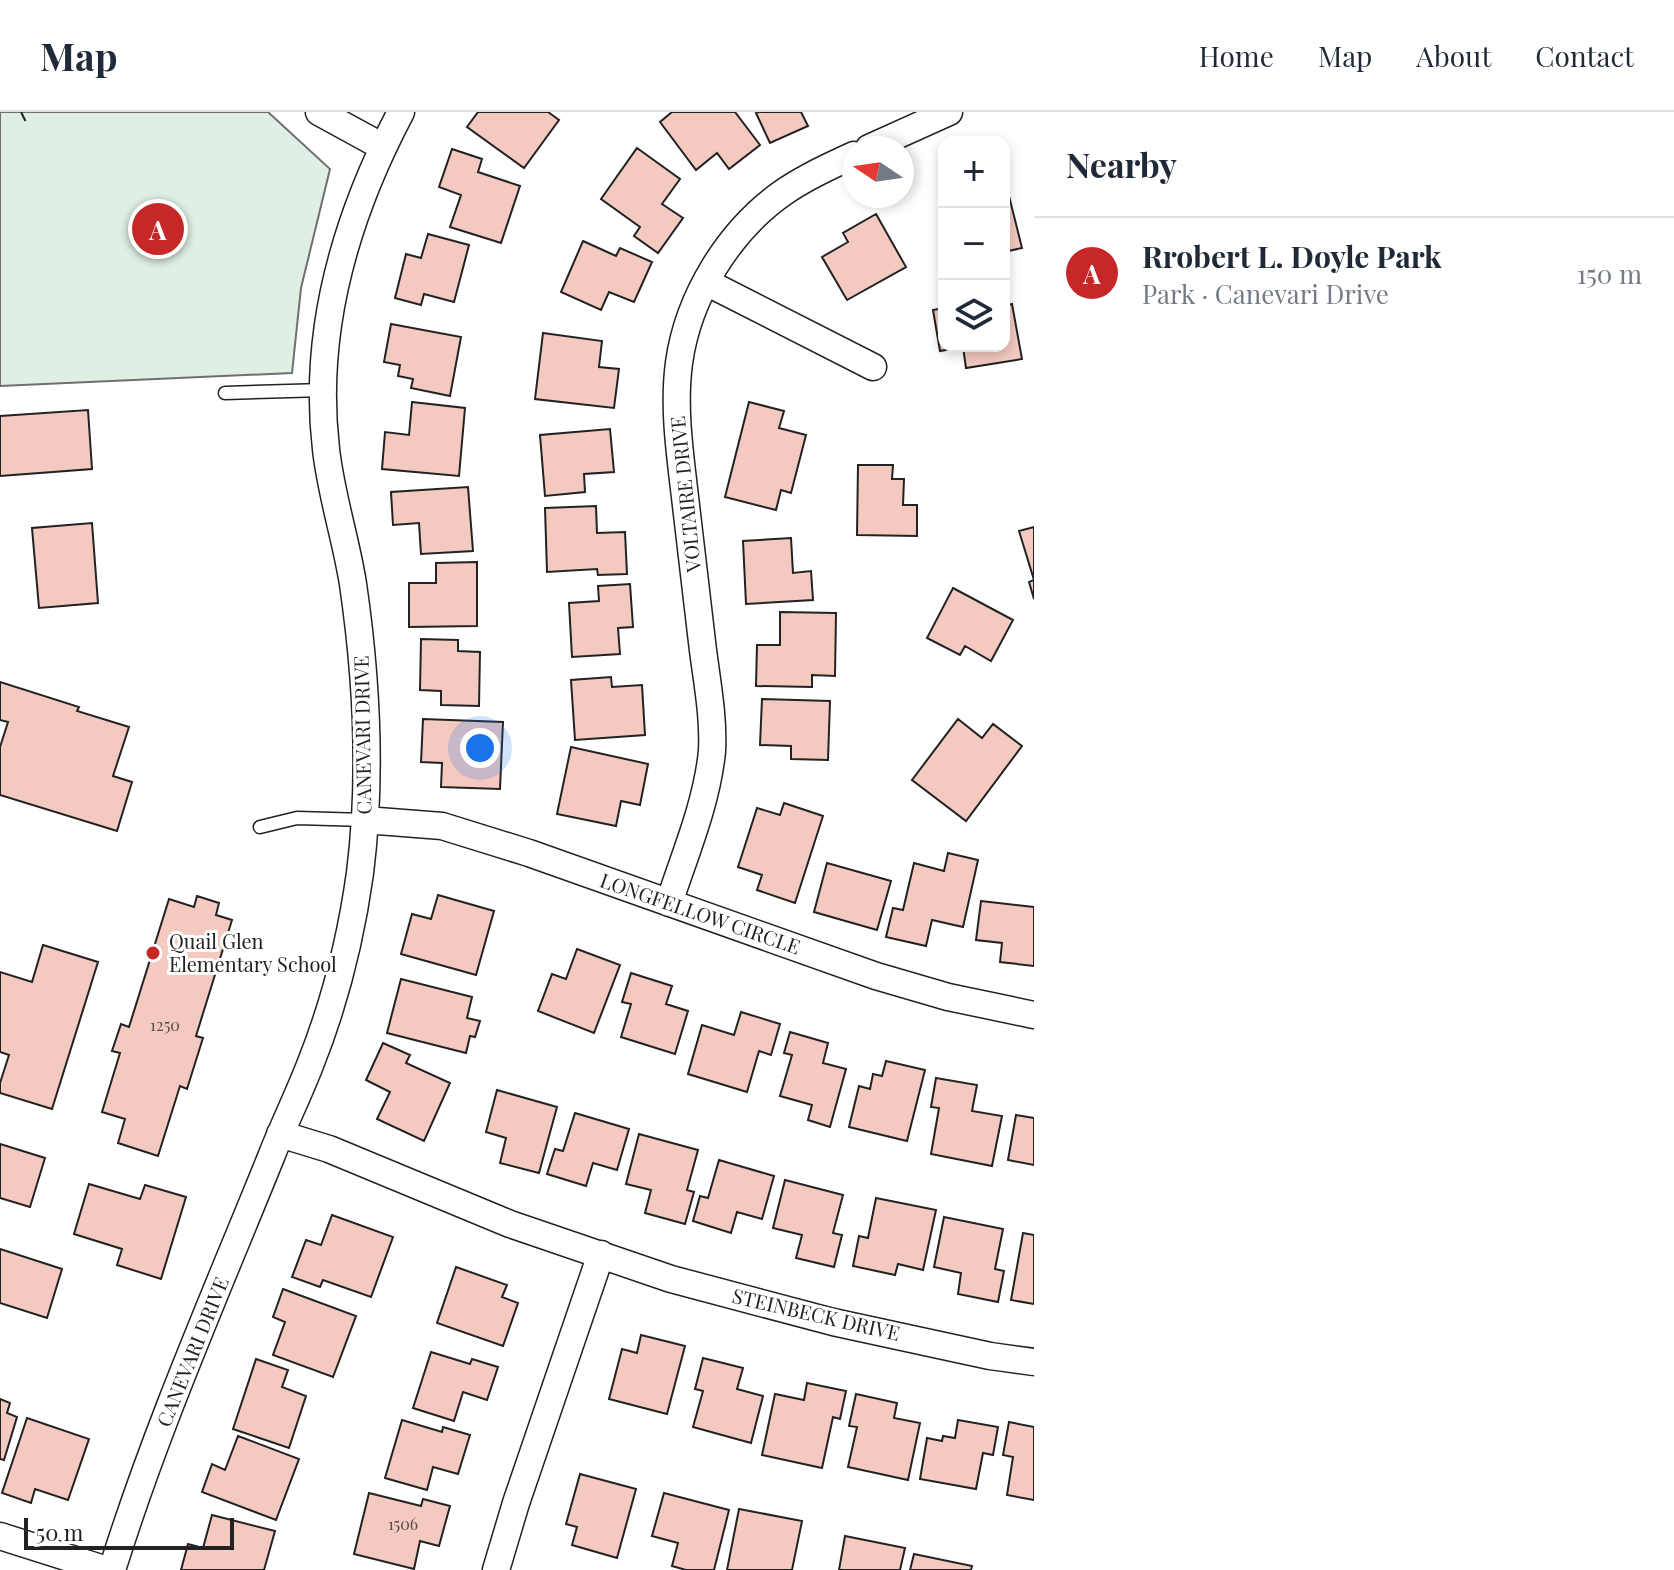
<!DOCTYPE html>
<meta charset="utf-8">
<style>
:root{--surface:#fff;--page:#f6f6f7;--text:#1f2937;--muted:#747a83;--line:#e0e1e3;--accent:#c62828}
body{margin:0;font-family:"Playfair Display",serif;background:var(--page);color:var(--text)}
.controls{position:absolute;right:24px;top:24px;display:grid;overflow:hidden;border-radius:16px;box-shadow:0 4px 12px #0003}
.controls button{width:72px;height:72px;display:grid;place-items:center;padding:0;border:0;border-bottom:2px solid var(--line);background:var(--surface);color:var(--text);font:40px sans-serif}
.compass{position:absolute;left:842px;top:24px;width:72px;height:72px;border-radius:50%;background:var(--surface);box-shadow:0 4px 12px #0003;rotate:283deg}
.scale{position:absolute;left:24px;bottom:20px;width:210px;box-sizing:border-box;padding-left:8px;border:4px solid #222;border-top:0;font-size:22px;line-height:28px;white-space:nowrap;color:#222;-webkit-text-stroke:6px #fff;paint-order:stroke}
.you{position:absolute;left:480px;top:636px;width:28px;height:28px;margin:-20px;border:6px solid #fff;border-radius:50%;background:#1a73e8;box-shadow:0 0 0 12px #1a73e833}
.badge{display:grid;place-items:center;width:52px;height:52px;border-radius:50%;background:var(--accent);color:#fff;font-size:26px;font-weight:700}
.pin{position:absolute;translate:-50% -50%;border:4px solid #fff;box-shadow:0 2px 8px #0006}
.list{margin:0;padding:0;list-style:none}
h2{display:flex;justify-content:space-between;align-items:center;height:104px;margin:0;padding:0 32px;font-size:34px}
h2 small{font-size:26px;font-weight:400;color:var(--muted)}
.list li{display:grid;grid-template-columns:52px 1fr auto;gap:24px;align-items:center;box-sizing:border-box;height:112px;padding:0 32px;border-top:2px solid var(--line)}
.list b{display:block;font-size:30px;white-space:nowrap}
.list p{margin:0;font-size:26px;white-space:nowrap;color:var(--muted)}
.list em{font-size:26px;font-style:normal;color:var(--muted)}
.icon{flex:none;width:44px;height:44px;fill:none;stroke:currentColor;stroke-width:2;stroke-linecap:round;stroke-linejoin:round}
.map{position:relative;flex:none;width:1034px;height:1458px;overflow:hidden}
header{display:flex;align-items:center;gap:48px;box-sizing:border-box;height:112px;padding:0 40px;background:var(--surface);border-bottom:2px solid var(--line)}
header strong{font-size:38px}
nav{display:flex;gap:44px;margin-inline-start:auto;font-size:28px}
main{display:flex}
aside{flex:1;background:var(--surface)}
.map>svg:first-child{display:block}
.green{fill:#e0efe3;stroke:#6f6f6f;stroke-width:2}
.building{fill:#f3c9c0;stroke:#222;stroke-width:2}
.lines{fill:none;stroke-linecap:round;stroke-linejoin:round}
.service-casing{stroke:#222;stroke-width:15}
.minor-casing{stroke:#222;stroke-width:29}
.service{stroke:#fff;stroke-width:12}
.minor{stroke:#fff;stroke-width:26}
.fence{stroke:#222;stroke-width:2;stroke-dasharray:10 4;stroke-linecap:butt}
.poi-dot{fill:#c62828;stroke:#fff;stroke-width:3}
.labels{text-anchor:middle;stroke-width:6;stroke-linejoin:round;paint-order:stroke}
.number-label{font-size:16px;fill:#564c4a}
.street-label{font-size:20px;fill:#222;stroke:#fff}
.poi-label{font-size:20px;fill:#222;stroke:#fff;text-anchor:start}
</style>
<header>
<strong>Map</strong>
<nav><a>Home</a><a>Map</a><a>About</a><a>Contact</a></nav>
</header>
<main>
<div class="map">
<svg width="1034" height="1458" viewBox="0 0 1034 1458">
<rect width="100%" height="100%" fill="#fff"/>
<path class="green" d="M0,0H268L330,57L301,176L292,261L0,274Z"/>
<path class="building" d="M478,0H548L559,8L524,56L467,15Z
M672,0H735L760,33L729,57L717,41L696,58L660,10Z
M759,0H801L808,14L770,31L756,1Z
M637,36L680,67L662,92L683,106L658,141L634,124L640,115L601,87Z
M452,37L482,47L478,60L520,74L501,131L450,115L461,83L439,75Z
M1007,76L1022,136L1004,140V77Z
M876,102L906,155L847,188L822,145L848,130L843,121Z
M428,122L469,133L454,190L424,182L421,193L395,186L406,142L421,146Z
M583,129L616,144L620,136L652,150L634,190L609,180L601,198L561,180Z
M1012,192L1022,247L966,256L963,235L940,239L933,198L944,196V234H1004V194Z
M391,212L461,225L450,284L411,276L413,267L398,264L400,253L384,250Z
M543,221L602,229L599,255L619,257L614,296L535,287Z
M412,290L465,296L459,364L382,357L385,320L409,323Z
M749,290L784,299L779,316L806,323L791,381L781,378L776,398L725,385Z
M88,298L92,357L0,364V304Z
M610,317L614,360L584,362L585,380L545,384L540,323Z
M858,353H893L892,367H904L903,393H917V424L857,423Z
M468,375L473,439L421,442L419,411L393,413L391,380Z
M596,394L597,421L625,420L627,462L598,463L597,457L547,460L545,396Z
M92,411L98,491L39,496L32,416Z
M1034,415V487L1029,470L1034,468L1019,419Z
M791,426L793,461L811,459L813,488L746,492L743,429Z
M477,450V514L409,515V471H436V451Z
M630,472L633,515L618,516L620,542L572,545L569,491L599,489L598,474Z
M953,476L1013,508L991,549L965,534L960,543L927,526Z
M780,500L836,501L835,564L812,563V575L756,574L757,533H780Z
M421,527L458,528V539L480,540L479,594L441,593V579L420,578Z
M611,565L612,575L642,573L645,623L575,628L571,568Z
M0,570L79,595L77,599L129,615L113,664L132,670L117,719L0,683V635L8,610L0,608Z
M762,587L830,589L828,648L791,647V634L760,633Z
M423,607L503,610L500,677L441,675L442,651L421,650Z
M958,607L982,626L993,612L1022,634L966,709L912,668Z
M571,635L648,652L640,693L621,689L616,714L557,702Z
M784,691L823,704L795,791L757,778L762,763L738,755L757,696L780,703Z
M948,741L978,748L963,815L932,808L926,834L886,825L893,796L903,798L914,751L944,759Z
M827,751L891,769L877,818L814,800Z
M438,783L494,799L476,863L401,842L412,802L431,807Z
M197,784L219,791L216,803L232,808L196,924L203,926L187,977L180,974L158,1044L118,1031L125,1007L102,1000L120,941L112,939L121,912L129,915L169,787L194,795Z
M981,789L1034,795V854L1000,850L1002,831L976,828Z
M43,833L98,850L52,997L0,981V971L9,943L0,940V860L32,870Z
M577,837L620,853L594,921L538,899L552,862L566,867Z
M631,861L672,874L666,892L688,899L675,942L621,925L631,892L622,890Z
M401,867L472,885L467,906L480,909L475,925L470,924L466,941L387,921Z
M741,900L780,912L771,943L759,939L747,980L688,962L702,913L734,923Z
M790,920L828,931L823,951L846,957L830,1015L808,1008L812,993L780,984L792,943L784,941Z
M383,931L410,943L406,951L450,971L424,1029L377,1007L390,980L366,968Z
M886,949L925,958L907,1029L849,1015L859,974L870,977L873,962L882,964Z
M936,966L977,973L972,999L1002,1004L992,1054L931,1042L939,996L931,995Z
M497,978L557,995L539,1061L500,1051L506,1026L486,1020Z
M575,1001L629,1017L617,1058L593,1051L586,1074L547,1062L555,1037L563,1039Z
M1016,1003L1034,1006V1053L1008,1048Z
M639,1022L698,1038L687,1078L694,1080L685,1112L645,1101L651,1078L626,1072Z
M0,1032L45,1046L30,1095L0,1086Z
M719,1048L774,1064L762,1107L737,1100L731,1121L693,1109L700,1084L708,1086Z
M785,1068L843,1083L833,1121L842,1123L834,1155L796,1146L802,1123L773,1116Z
M89,1072L140,1087L145,1073L186,1085L161,1167L117,1153L122,1137L74,1122Z
M876,1086L936,1098L923,1158L898,1152L895,1163L853,1154L859,1124L868,1126Z
M332,1103L393,1125L371,1185L323,1168L320,1175L292,1165L306,1128L321,1133Z
M944,1105L1003,1117L995,1157L1004,1159L998,1190L958,1182L961,1161L934,1155Z
M1023,1121L1034,1123V1192L1011,1188Z
M0,1137L62,1157L47,1206L0,1191Z
M456,1155L507,1173L502,1185L518,1191L503,1234L437,1211Z
M283,1177L356,1204L333,1265L273,1243L285,1210L273,1205Z
M641,1223L685,1234L667,1302L609,1287L622,1237L637,1241Z
M431,1240L470,1252L472,1247L498,1255L487,1288L463,1280L454,1309L413,1296Z
M703,1246L743,1256L737,1277L763,1284L751,1331L693,1315L703,1279L695,1277Z
M256,1247L288,1258L282,1275L306,1284L289,1336L233,1317Z
M807,1271L846,1279L840,1307L833,1305L822,1356L762,1343L775,1282L804,1288Z
M856,1282L897,1291L894,1306L920,1311L908,1368L848,1355L857,1315L849,1314Z
M0,1287L10,1291L7,1301L17,1305L4,1348L0,1347Z
M27,1306L89,1327L68,1388L35,1377L31,1391L2,1381Z
M402,1308L442,1320L443,1315L470,1323L458,1362L433,1355L427,1378L385,1366Z
M958,1308L998,1315L993,1343L983,1341L976,1377L920,1367L927,1326L942,1329L943,1324L955,1326Z
M1009,1310L1034,1315V1388L1007,1383L1013,1345L1003,1343Z
M238,1324L299,1347L276,1408L202,1380L212,1352L225,1358Z
M580,1362L636,1377L617,1446L572,1433L577,1415L566,1412Z
M369,1381L421,1394L423,1387L450,1394L439,1434L420,1429L414,1457L354,1442Z
M664,1381L729,1398L714,1458H686L672,1454L678,1431L652,1424Z
M739,1397L802,1409L792,1458H727Z
M212,1403L275,1419L264,1458H181L188,1432L203,1436Z
M845,1424L905,1436L900,1458H839Z
M914,1442L972,1454L971,1458H910Z"/>
<g class="lines">
<g class="service-casing">
<path id="service" d="M225,281L324,278
M260,715L297,706L365,708"/>
</g>
<g class="minor-casing">
<path id="minor" d="M319,0L383,35
M869,36L949,0
M706,170L873,255
M365,708L442,714L529,741L876,864L948,885L1034,903
M669,791C685,742 707,691 712,639C714,603 706,565 702,530C696,482 691,433 685,385C680,342 673,295 679,251C688,185 729,118 784,80C806,65 830,54 854,43
M280,1022L329,1037L510,1112L671,1167L833,1210L990,1244L1034,1250
M0,1424L107,1458
M112,1458C156,1317 216,1181 271,1045C283,1014 298,984 310,953C334,893 351,826 360,761C372,665 367,568 353,472C346,427 331,383 326,337C312,218 346,104 401,0
M496,1458L516,1391L601,1142"/>
</g>
<use href="#service" class="service"/>
<use href="#minor" class="minor"/>
<path class="fence" d="M21,0L26,10"/>
</g>
<circle class="poi-dot" cx="153" cy="841" r="8"/>
<g class="labels">
<g class="number-label">
<text x="165" y="919">1250</text>
<text x="403" y="1418">1506</text>
</g>
<g class="street-label">
<text transform="translate(686 382) rotate(-96)" y="7">VOLTAIRE DRIVE</text>
<text transform="translate(363 623) rotate(-91)" y="7">CANEVARI DRIVE</text>
<text transform="translate(700 802) rotate(19)" y="7">LONGFELLOW CIRCLE</text>
<text transform="translate(816 1203) rotate(13)" y="7">STEINBECK DRIVE</text>
<text transform="translate(193 1240) rotate(-68)" y="7">CANEVARI DRIVE</text>
</g>
<g class="poi-label">
<text x="169" y="837">Quail Glen<tspan x="169" dy="23">Elementary School</tspan></text>
</g>
</g>
</svg>
<div class="controls">
<button>+</button>
<button>−</button>
<button><svg class="icon" aria-label="layers" viewBox="0 0 24 24"><path d="M12 4l9 5-9 5-9-5zM3 14l9 5 9-5"/></svg></button>
</div>
<svg class="compass" viewBox="-18 -18 36 36"><path d="M0-13l5 13h-10z" fill="#e53935"/><path d="M0 13l5-13h-10z" fill="#747a83"/></svg>
<div class="scale">50 m</div>
<div class="you"></div>
<div class="pin badge" style="left:158px;top:117px">A</div>
</div>
<aside>
<h2>Nearby<small></small></h2>
<ul class="list">
<li><span class="badge">A</span><div><b>Rrobert L. Doyle Park</b><p>Park · Canevari Drive</p></div><em>150 m</em></li>
</ul>
</aside>
</main>
